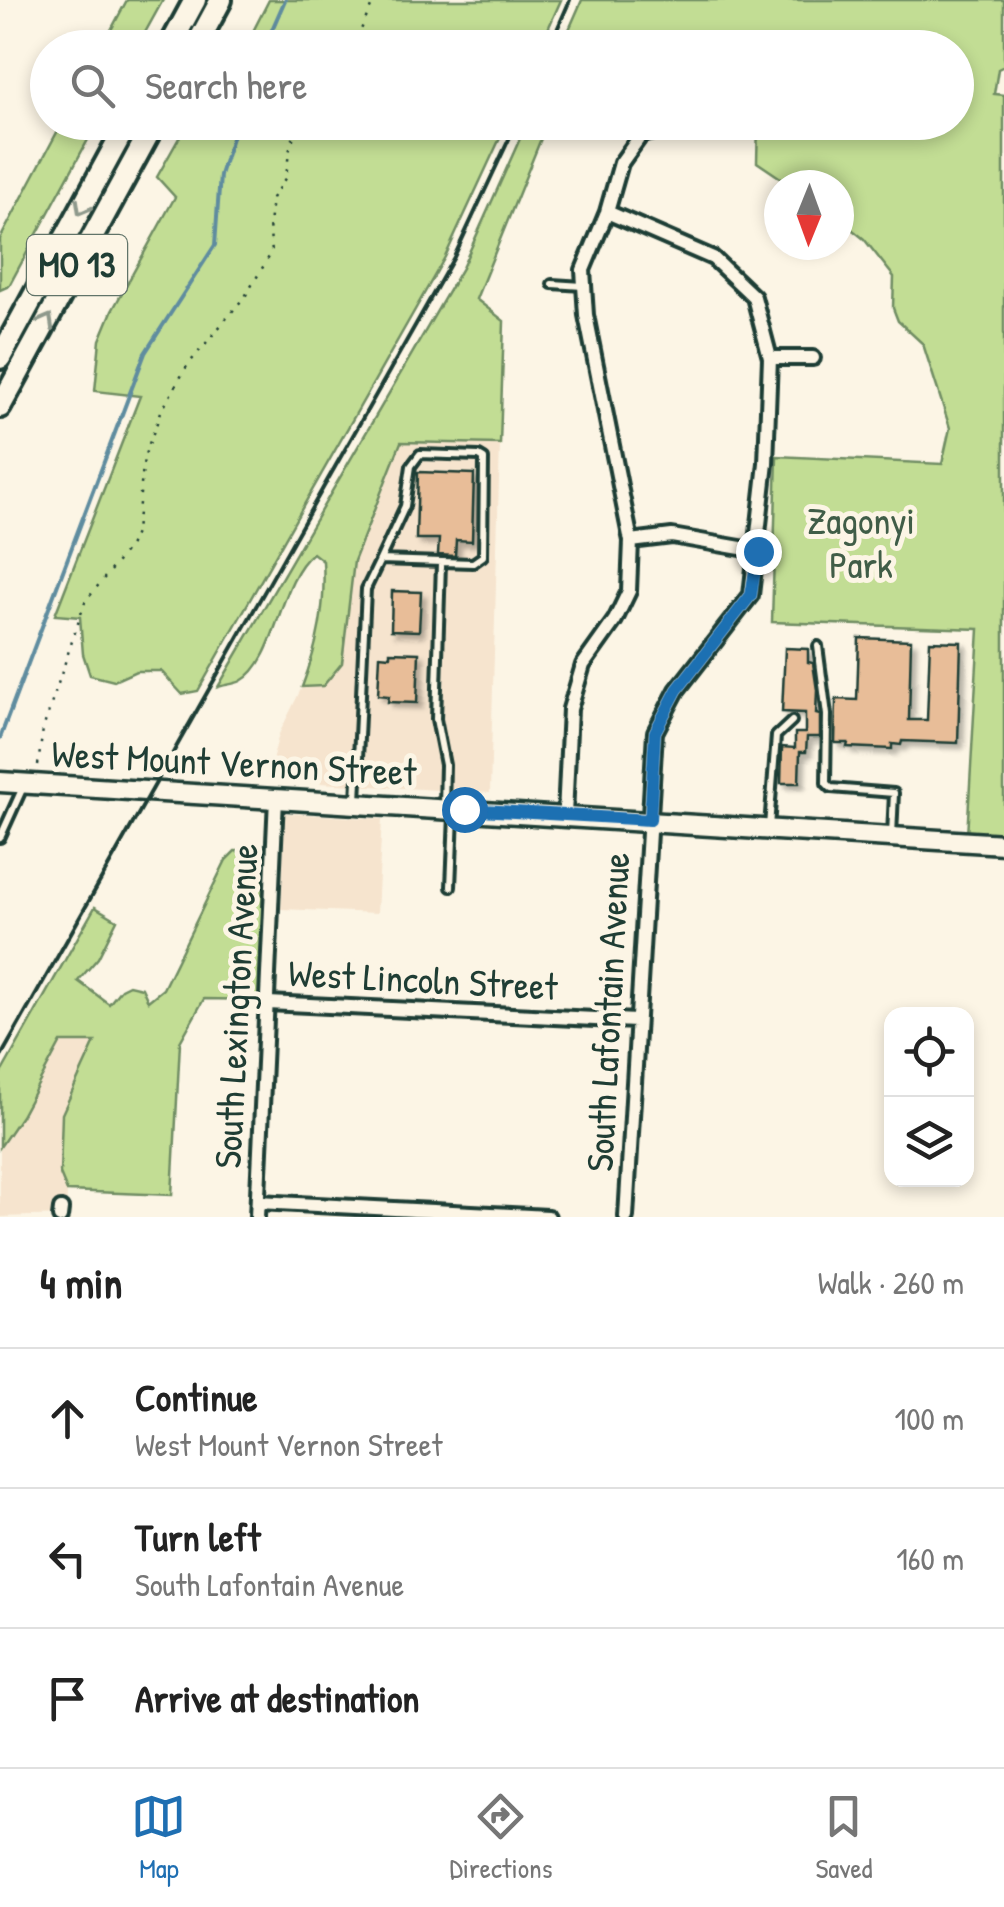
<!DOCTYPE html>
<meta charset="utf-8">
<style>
:root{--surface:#fff;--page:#f6f6f6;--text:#222;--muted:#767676;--line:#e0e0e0;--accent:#1f6fb2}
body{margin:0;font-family:"Patrick Hand",sans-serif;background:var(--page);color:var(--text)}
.controls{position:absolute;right:30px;bottom:30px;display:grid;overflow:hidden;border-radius:20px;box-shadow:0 5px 15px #0003}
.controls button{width:90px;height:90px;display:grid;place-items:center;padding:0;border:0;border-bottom:2px solid var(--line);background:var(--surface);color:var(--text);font:50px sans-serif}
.compass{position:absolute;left:764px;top:170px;width:90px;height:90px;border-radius:50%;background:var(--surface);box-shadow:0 5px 15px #0003;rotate:181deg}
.stop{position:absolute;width:30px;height:30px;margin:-22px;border:8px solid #1f6fb2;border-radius:50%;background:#fff}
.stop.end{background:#1f6fb2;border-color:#fff;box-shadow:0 2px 10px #0008}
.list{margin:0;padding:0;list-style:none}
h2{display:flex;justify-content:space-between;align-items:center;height:130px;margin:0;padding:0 40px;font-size:42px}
h2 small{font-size:32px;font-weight:400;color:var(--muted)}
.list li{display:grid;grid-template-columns:65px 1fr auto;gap:30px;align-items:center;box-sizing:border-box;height:140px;padding:0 40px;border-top:2px solid var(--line)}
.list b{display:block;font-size:38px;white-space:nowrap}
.list p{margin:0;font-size:32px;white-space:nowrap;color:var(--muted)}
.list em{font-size:32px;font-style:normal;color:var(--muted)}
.icon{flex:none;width:55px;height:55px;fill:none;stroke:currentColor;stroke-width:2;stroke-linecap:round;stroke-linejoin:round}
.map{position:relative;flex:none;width:1004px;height:1217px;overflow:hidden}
.search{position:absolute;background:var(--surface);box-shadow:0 5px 15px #0003;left:30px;right:30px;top:30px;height:110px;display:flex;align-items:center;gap:25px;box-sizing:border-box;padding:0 35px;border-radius:55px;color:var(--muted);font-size:38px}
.sheet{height:550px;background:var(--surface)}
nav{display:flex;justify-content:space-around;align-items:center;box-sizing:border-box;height:140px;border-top:2px solid var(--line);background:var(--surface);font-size:28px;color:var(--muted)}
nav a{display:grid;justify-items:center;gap:5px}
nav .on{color:var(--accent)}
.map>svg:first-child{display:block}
.built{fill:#f6e4ce}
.green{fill:#c2dd94;stroke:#708d64;stroke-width:2.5}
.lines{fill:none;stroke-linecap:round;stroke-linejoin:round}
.stream{stroke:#5e8c9f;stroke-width:4}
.building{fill:#e8bd98;stroke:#1f3d34;stroke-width:2.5;filter:url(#shadow)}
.lane-casing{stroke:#1f3d34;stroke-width:14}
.street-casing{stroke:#1f3d34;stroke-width:20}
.secondary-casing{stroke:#1f3d34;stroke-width:25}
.primary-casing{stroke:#1f3d34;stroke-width:28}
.path{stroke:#1f3d34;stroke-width:2.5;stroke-dasharray:2.5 8;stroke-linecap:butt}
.lane{stroke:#fcf5e5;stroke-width:6}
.street{stroke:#fcf5e5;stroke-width:12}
.secondary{stroke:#fcf5e5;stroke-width:18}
.primary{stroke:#fcf5e5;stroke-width:20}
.rail{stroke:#1f3d34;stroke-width:4}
.oneway{stroke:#8e998c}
.route{stroke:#1f6fb2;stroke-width:12}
.labels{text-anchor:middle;stroke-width:10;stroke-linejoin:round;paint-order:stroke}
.shield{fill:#fcf5e5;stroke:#617469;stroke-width:2.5}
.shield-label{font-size:35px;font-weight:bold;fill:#1f3d34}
.park-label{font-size:38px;fill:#405d47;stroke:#fcf5e5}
.street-label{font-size:38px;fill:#1f3d34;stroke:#fcf5e5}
</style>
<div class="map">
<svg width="1004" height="1217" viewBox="0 0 1004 1217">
<defs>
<filter id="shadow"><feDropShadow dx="5" dy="5" stdDeviation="2.5" flood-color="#0004"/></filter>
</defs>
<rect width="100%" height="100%" fill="#fcf5e5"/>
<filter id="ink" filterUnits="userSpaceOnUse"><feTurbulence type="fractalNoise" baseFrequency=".01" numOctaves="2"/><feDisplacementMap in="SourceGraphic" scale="20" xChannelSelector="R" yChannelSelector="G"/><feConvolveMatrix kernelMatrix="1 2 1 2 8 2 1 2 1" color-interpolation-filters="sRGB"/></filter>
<g filter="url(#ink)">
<path class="built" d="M401,442L500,444L490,793L267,780L279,734L302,687L323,686L348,597L354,561Z
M285,813L382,819L377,913L281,909Z
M61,1041L96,1042L62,1114L60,1174L67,1191L66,1215L0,1217V1147L21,1116Z"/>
<path class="green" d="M127,0H163L137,47H102Z
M269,0H561L540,47H245Z
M582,0H1004V66L998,69L994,94L1004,95V838L967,836L979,629L772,622L777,456L942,464L950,428L923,344L898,321L893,308L894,277L864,239L839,219V185H791L757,162L758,123L956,122V48H561Z
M188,122L507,123L445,257L198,691L182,694L161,671H136L114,681L90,675L83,654L80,617L55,615L140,396L95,391L100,340L112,311L175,197L157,177Z
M62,123H97L9,286L0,290V239Z
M527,123H550L542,136L476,299L504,321L500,444L401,442L354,561L342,663L323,686L302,687C318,645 326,606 323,561L313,553C278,581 278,660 241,681C235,684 224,685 218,687L462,268Z
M235,851L269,852L260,1000L204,999L180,1042L172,1195L67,1191L60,1174L62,1114L95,1042H61L21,1116L0,1147V1075L95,907L117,920L98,958L78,981L109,1004L121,989L129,985L142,988L148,1001L163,989L226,860Z"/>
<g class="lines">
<path class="stream" d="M264,48L285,0
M0,738L145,353L215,245L220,175L237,122"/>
</g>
<path class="building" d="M418,472L474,474L472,541L456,540L455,556L438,555L439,539H416Z
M392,591L421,592L419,631L391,630Z
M859,638L911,640L909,720H927L930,641L961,642L958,743L902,741L901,745L892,744V749L847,747L848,743H835L836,699L857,700Z
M785,648L808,649V662L813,663L817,690L816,714L820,715V737H807L806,752H800L799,783H781L782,747L795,748V733H805V713L782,712Z
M390,652L419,653L417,703L388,702L389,696L378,695L380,655L390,656Z"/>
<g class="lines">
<g class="lane-casing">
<path id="lane" d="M552,284L583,286
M420,454L479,456L484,459L483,556L473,563L380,560L405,506L411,466Z
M441,563L436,719L445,765L444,807
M818,646L827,715L826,783L831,788L894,793L892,835
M356,801L366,589L380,560
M769,827L776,736L792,721
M0,838L24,785
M451,887L454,815"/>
</g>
<g class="street-casing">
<path id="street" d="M607,212L713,258L754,297L770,358L766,463L751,595L677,690L655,732L626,1217
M770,358H813
M631,541L672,536L758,551
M565,815L570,709L583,665L615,620L629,591L631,541L586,315L583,270L607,212L621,163L641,135L664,129
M268,1003L636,1021
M258,1202L548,1217
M60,1217L61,1209
M257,1217L276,798"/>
</g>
<g class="secondary-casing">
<path id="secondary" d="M0,782L1004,844"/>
</g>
<g class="primary-casing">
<path id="primary" d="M169,48L195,0
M195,48L221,0
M0,358L128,122
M0,407L155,122"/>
</g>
<path class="path" d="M353,48L374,0
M38,765L43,729L85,602L129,547L136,531L144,457L161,412L187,366L246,295L272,252L269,225L272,198L286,177L289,152L298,122"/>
<use href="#lane" class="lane"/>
<use href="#street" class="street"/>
<use href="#secondary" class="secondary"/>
<use href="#primary" class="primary"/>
<path class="rail" d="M549,48L570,0
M0,1058L454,257L517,122"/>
</g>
<defs><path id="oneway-chevron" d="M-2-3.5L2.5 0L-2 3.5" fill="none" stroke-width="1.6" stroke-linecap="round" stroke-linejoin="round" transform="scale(2.5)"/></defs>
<g class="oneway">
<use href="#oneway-chevron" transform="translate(82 208) rotate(119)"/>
<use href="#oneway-chevron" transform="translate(47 321) rotate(-61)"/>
</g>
</g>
<g class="lines" filter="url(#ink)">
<path class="route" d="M464,809L650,820L655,732L677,690L751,595L758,551"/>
</g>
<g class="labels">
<rect class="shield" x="27" y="235" width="100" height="60" rx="8"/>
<g class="shield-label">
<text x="77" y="277">MO 13</text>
</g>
<g class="park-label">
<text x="861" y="534">Zagonyi<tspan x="861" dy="44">Park</tspan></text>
</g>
<g class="street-label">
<text transform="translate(234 763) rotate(3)" y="13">West Mount Vernon Street</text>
<text transform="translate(423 980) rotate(3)" y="13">West Lincoln Street</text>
<text transform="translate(236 1006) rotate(-87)" y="13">South Lexington Avenue</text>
<text transform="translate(608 1012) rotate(-87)" y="13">South Lafontain Avenue</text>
</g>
</g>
</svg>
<div class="controls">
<button><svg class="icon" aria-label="locate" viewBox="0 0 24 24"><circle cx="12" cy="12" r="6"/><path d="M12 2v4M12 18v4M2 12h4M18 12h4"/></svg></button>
<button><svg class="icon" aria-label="layers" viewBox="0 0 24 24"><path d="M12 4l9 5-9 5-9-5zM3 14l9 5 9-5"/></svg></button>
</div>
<svg class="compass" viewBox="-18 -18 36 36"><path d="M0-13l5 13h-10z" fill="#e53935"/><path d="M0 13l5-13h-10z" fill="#767676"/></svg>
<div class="stop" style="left:464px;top:809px"></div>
<div class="stop end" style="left:758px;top:551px"></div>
<div class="search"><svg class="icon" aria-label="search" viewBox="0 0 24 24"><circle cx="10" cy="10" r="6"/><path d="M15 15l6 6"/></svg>Search here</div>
</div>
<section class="sheet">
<h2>4 min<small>Walk · 260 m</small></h2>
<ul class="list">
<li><svg class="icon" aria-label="ahead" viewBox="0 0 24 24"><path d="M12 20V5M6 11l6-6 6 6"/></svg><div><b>Continue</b><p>West Mount Vernon Street</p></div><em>100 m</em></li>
<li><svg class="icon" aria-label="left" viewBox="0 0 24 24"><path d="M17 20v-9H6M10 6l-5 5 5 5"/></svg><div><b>Turn left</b><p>South Lafontain Avenue</p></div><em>160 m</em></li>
<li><svg class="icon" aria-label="arrive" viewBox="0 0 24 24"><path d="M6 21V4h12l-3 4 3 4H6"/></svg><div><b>Arrive at destination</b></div></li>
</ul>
</section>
<nav>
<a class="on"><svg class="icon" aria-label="map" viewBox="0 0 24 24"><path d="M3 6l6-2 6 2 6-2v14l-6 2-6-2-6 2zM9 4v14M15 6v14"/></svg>Map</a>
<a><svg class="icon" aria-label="directions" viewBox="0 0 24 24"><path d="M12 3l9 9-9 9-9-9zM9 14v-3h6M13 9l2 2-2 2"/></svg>Directions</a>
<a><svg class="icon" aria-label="saved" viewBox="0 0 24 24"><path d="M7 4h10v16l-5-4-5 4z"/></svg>Saved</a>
</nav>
